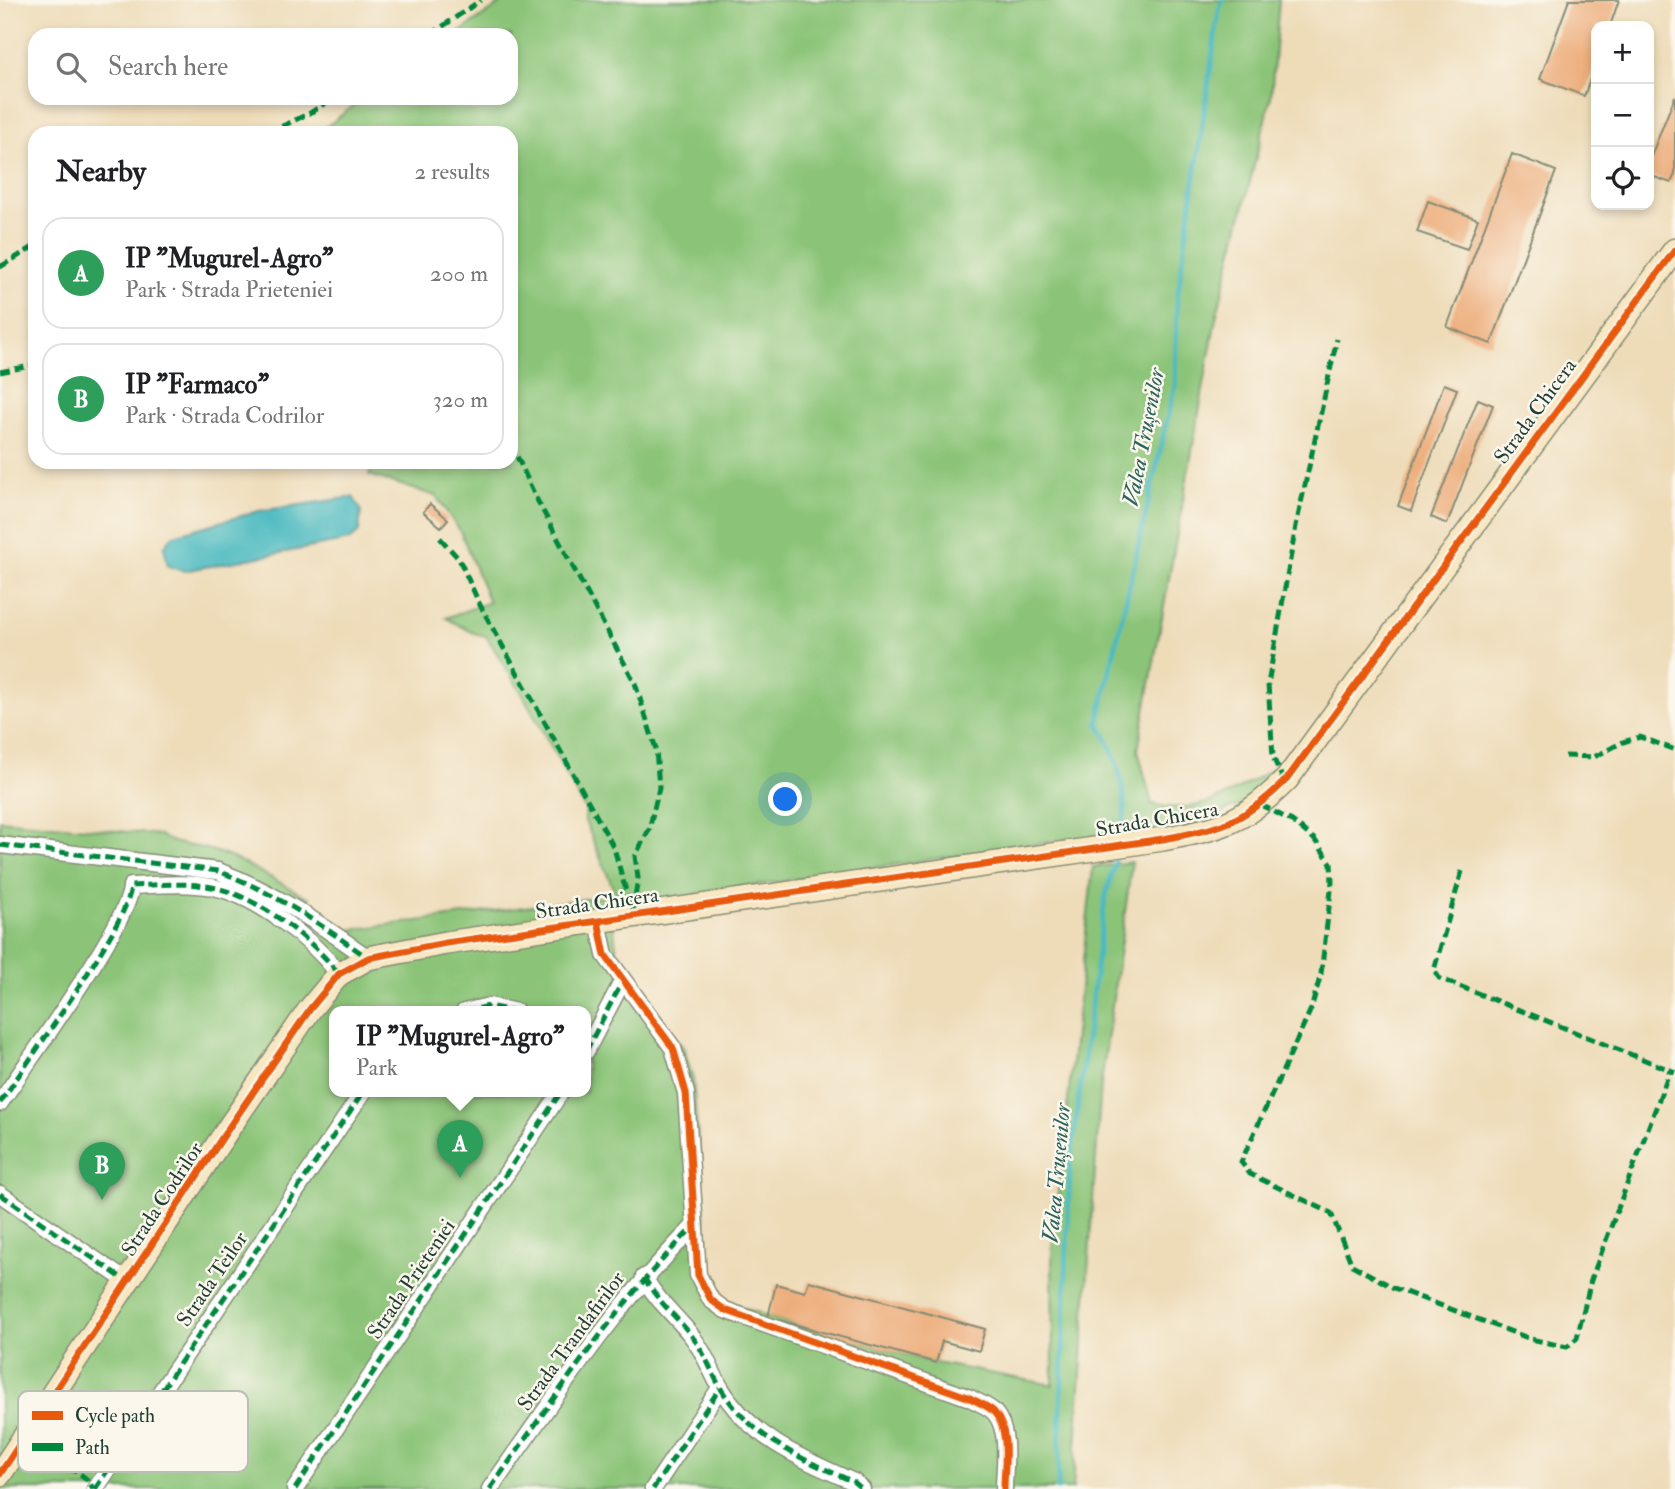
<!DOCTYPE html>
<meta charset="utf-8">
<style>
:root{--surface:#fff;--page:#f6f6f6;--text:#202124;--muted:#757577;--line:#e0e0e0;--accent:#d93025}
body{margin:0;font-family:"IM FELL Double Pica",serif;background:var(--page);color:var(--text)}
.controls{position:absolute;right:21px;top:21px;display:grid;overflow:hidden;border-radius:14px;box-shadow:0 4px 10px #0003}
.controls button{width:63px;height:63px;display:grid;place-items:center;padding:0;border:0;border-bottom:2px solid var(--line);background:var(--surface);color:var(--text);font:35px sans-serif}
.you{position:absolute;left:786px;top:800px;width:24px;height:24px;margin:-18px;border:5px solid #fff;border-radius:50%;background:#1a73e8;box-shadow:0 0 0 10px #1a73e833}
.badge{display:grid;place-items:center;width:46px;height:46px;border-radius:50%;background:var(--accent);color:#fff;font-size:23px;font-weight:700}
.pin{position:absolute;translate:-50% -58px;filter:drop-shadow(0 2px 4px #0008)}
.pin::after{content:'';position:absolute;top:37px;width:24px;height:21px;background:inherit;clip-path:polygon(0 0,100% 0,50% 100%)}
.popup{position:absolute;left:329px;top:1006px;width:262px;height:91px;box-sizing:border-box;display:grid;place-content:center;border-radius:14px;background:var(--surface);filter:drop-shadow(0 2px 5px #0005);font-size:23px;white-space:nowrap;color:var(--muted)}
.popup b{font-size:26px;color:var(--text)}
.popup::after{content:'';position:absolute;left:50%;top:100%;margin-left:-14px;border:14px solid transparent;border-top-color:var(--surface)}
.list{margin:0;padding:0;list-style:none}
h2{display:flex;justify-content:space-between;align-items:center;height:91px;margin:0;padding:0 28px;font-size:30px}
h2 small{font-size:23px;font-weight:400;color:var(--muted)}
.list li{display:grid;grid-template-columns:46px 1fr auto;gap:21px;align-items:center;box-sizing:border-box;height:112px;margin:0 14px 14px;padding:0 14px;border:2px solid var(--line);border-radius:21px}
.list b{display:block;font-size:26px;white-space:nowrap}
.list p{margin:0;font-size:23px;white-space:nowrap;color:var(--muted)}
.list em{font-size:23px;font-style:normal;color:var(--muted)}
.icon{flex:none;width:38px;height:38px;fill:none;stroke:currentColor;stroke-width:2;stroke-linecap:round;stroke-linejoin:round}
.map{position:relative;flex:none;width:1675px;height:1489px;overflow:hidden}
.search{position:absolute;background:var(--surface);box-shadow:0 4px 10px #0003;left:28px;top:28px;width:490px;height:77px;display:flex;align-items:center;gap:18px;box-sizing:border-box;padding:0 24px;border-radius:21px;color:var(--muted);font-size:26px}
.panel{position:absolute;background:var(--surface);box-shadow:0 4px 10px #0003;left:28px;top:126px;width:490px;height:343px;border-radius:21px}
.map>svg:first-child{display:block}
.green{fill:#8bc478;stroke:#558056;stroke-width:2;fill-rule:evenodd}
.water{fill:#4ab9c0;stroke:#347b7a;stroke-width:2}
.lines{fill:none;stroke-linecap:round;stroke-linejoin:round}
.stream{stroke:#4ab9c0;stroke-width:5}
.building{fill:#edad7c}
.street-casing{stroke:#868c76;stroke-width:19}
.secondary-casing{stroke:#868c76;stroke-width:26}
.street{stroke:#fff;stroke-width:16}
.secondary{stroke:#f8e7c3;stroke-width:23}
.quiet{stroke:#00873e;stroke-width:5;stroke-dasharray:10 5;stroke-linecap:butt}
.cycleway-casing{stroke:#fbf7ec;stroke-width:11}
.cycleway{stroke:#e8590c;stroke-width:7}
.labels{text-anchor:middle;stroke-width:5;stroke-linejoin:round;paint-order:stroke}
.street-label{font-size:21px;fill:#1f3d34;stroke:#fbf7ec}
.water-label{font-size:23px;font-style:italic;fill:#2c625e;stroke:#fbf7ec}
.key{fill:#fbf7ec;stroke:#b9bfb5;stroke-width:2}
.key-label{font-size:19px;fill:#1f3d34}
</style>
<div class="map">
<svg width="1675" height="1489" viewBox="0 0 1675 1489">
<rect width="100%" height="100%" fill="#fbf7ec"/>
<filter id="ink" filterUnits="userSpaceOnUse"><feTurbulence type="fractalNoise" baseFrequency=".0143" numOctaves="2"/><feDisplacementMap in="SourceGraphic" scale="14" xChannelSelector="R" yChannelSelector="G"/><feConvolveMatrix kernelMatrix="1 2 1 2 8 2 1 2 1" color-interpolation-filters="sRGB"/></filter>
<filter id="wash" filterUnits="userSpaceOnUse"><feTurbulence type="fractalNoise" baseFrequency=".00686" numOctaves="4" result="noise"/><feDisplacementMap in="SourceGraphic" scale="28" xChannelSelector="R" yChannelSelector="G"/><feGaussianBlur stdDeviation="1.57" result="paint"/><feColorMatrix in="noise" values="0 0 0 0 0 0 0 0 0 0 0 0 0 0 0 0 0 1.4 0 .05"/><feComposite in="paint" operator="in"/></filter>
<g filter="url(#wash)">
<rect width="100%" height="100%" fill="#eedcb9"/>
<path class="green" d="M506,0H1279L1271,97L1216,318L1138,750L1152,804C1197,817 1237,791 1272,769L1263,787L1240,805L1187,827L1105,834L749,886L611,910L618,961L684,1049L693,1079L709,1276L724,1300L768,1317L936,1363L1053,1385L1052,1249L1093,867L1132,862L1101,1084L1073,1489H0V820L160,835C172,845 191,845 207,849C244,859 275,882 310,898L307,905L349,930L616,895L585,821V809L522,693L486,636L474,633L446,618L489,602L461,533L436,496L369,475L375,462H511V133H318L364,98H511V35H456ZM334,1012H586V1092H334Z"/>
<path class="water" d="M353,497L361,510L359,532L350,540L184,571L168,566L164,547L173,535L259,511Z"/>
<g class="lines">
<path class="stream" d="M1122,832C1130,798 1117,753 1098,723L1175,385L1177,299L1219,10L1223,0
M1058,1489L1070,1165L1105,899L1115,862"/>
</g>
<g id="blocks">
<path class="building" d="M1569,0H1619L1610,26H1596V63L1584,96L1540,79Z
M1675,96V174L1671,183L1649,175V161Z
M1512,154L1556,171L1491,344L1447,327Z
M1428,201L1478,219L1467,249L1417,232Z
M1444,384L1457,389L1411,511L1398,506Z
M1478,399L1493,405L1447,524L1431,517Z
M430,504L448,519L441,527L423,512Z
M809,1281L985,1329L979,1351L942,1341L936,1363L768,1317L776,1284L805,1292Z"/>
</g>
</g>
<g filter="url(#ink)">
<use href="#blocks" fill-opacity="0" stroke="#868c76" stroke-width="2"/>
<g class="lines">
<g class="street-casing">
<path id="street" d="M0,845L218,871C274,892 320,924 368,958
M598,921L605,955L673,1048L686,1093L698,1275L711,1300L725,1310L970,1398C977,1402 988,1406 994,1412C1011,1431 1004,1466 1004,1489
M464,1012L489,1006L517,1012
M586,1051L622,982
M0,1103C25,1065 131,920 131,886C158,885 185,882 212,887C256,895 312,939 339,974
M0,1194L129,1283
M644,1277C657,1302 678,1317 694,1339C705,1354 711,1371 720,1387C750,1438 802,1459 854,1482L862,1489
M95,1489L363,1092
M295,1489L561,1092
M490,1489C556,1396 613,1308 694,1226
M653,1489L720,1388"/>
</g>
<g class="secondary-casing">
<path id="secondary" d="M0,1474L230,1126L310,1009L339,974L368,958L446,943L1163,839C1222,828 1243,823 1287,779L1675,250"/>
</g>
<use href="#street" class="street"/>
<use href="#secondary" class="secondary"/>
<path class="quiet" d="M430,35L481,0
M268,133L310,113L333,98
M0,267L35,246
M0,372L35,365
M511,443L535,496L635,683L656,749L659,788L649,830L635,856L638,878L632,916
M440,538L459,559L480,605L614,848L631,909
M1565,756L1594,757L1623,742L1640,737L1675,750
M1284,782L1273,757L1268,684L1296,526L1337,339
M1261,805L1292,821L1314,839L1331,863L1332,882L1321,974L1311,1009L1241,1162L1250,1174L1331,1213L1352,1265L1394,1288L1531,1339L1567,1347L1577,1338L1591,1280L1670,1070
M0,845L218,871C274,892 320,924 368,958
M1462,871L1434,970L1439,978L1675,1072
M464,1012L489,1006L517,1012
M586,1051L622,982
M0,1103C25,1065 131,920 131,886C158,885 185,882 212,887C256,895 312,939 339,974
M0,1194L129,1283
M644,1277C657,1302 678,1317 694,1339C705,1354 711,1371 720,1387C750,1438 802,1459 854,1482L862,1489
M26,1437L32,1443L33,1460C54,1469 82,1464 93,1489
M95,1489L363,1092
M295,1489L561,1092
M490,1489C556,1396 613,1308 694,1226
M653,1489L720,1388"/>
<g class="cycleway-casing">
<path id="cycleway" d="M598,921L605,955L673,1048L686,1093L698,1275L711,1300L725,1310L970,1398C977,1402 988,1406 994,1412C1011,1431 1004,1466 1004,1489
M0,1474L230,1126L310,1009L339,974L368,958L446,943L1163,839C1222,828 1243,823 1287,779L1675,250"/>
</g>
<use href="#cycleway" class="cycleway"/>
</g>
</g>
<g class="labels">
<g class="street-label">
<text transform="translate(1535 411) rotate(-54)" y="7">Strada Chicera</text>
<text transform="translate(1157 819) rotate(-10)" y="7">Strada Chicera</text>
<text transform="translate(597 903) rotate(-8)" y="7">Strada Chicera</text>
<text transform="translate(162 1199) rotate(-57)" y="7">Strada Codrilor</text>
<text transform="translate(212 1279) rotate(-56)" y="7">Strada Teilor</text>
<text transform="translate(411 1279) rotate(-56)" y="7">Strada Prieteniei</text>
<text transform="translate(571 1341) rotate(-54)" y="7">Strada Trandafirilor</text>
</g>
<g class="water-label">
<text transform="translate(1143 437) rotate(-79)" y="8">Valea Trușenilor</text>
<text transform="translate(1056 1173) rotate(-85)" y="8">Valea Trușenilor</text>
</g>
</g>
<rect x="18" y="1391" width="230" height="81" rx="10" class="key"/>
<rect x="32" y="1411" width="31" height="9" fill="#e8590c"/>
<rect x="32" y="1443" width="31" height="8" fill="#00873e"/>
<g class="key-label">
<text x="75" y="1422">Cycle path</text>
<text x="75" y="1454">Path</text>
</g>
</svg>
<div class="controls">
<button>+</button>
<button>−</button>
<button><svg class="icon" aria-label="locate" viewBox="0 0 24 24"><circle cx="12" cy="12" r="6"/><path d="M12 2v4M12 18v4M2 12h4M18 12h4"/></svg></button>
</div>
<div class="you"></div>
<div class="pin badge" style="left:460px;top:1178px;background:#2e9e5b">A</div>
<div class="popup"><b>IP &quot;Mugurel-Agro&quot;</b>Park</div>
<div class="pin badge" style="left:102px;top:1200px;background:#2e9e5b">B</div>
<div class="search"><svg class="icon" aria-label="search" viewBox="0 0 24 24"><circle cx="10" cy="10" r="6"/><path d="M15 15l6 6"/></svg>Search here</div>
<section class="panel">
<h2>Nearby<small>2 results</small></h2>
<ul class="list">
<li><span class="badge" style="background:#2e9e5b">A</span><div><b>IP &quot;Mugurel-Agro&quot;</b><p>Park · Strada Prieteniei</p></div><em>200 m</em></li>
<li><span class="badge" style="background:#2e9e5b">B</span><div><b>IP &quot;Farmaco&quot;</b><p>Park · Strada Codrilor</p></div><em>320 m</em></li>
</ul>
</section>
</div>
